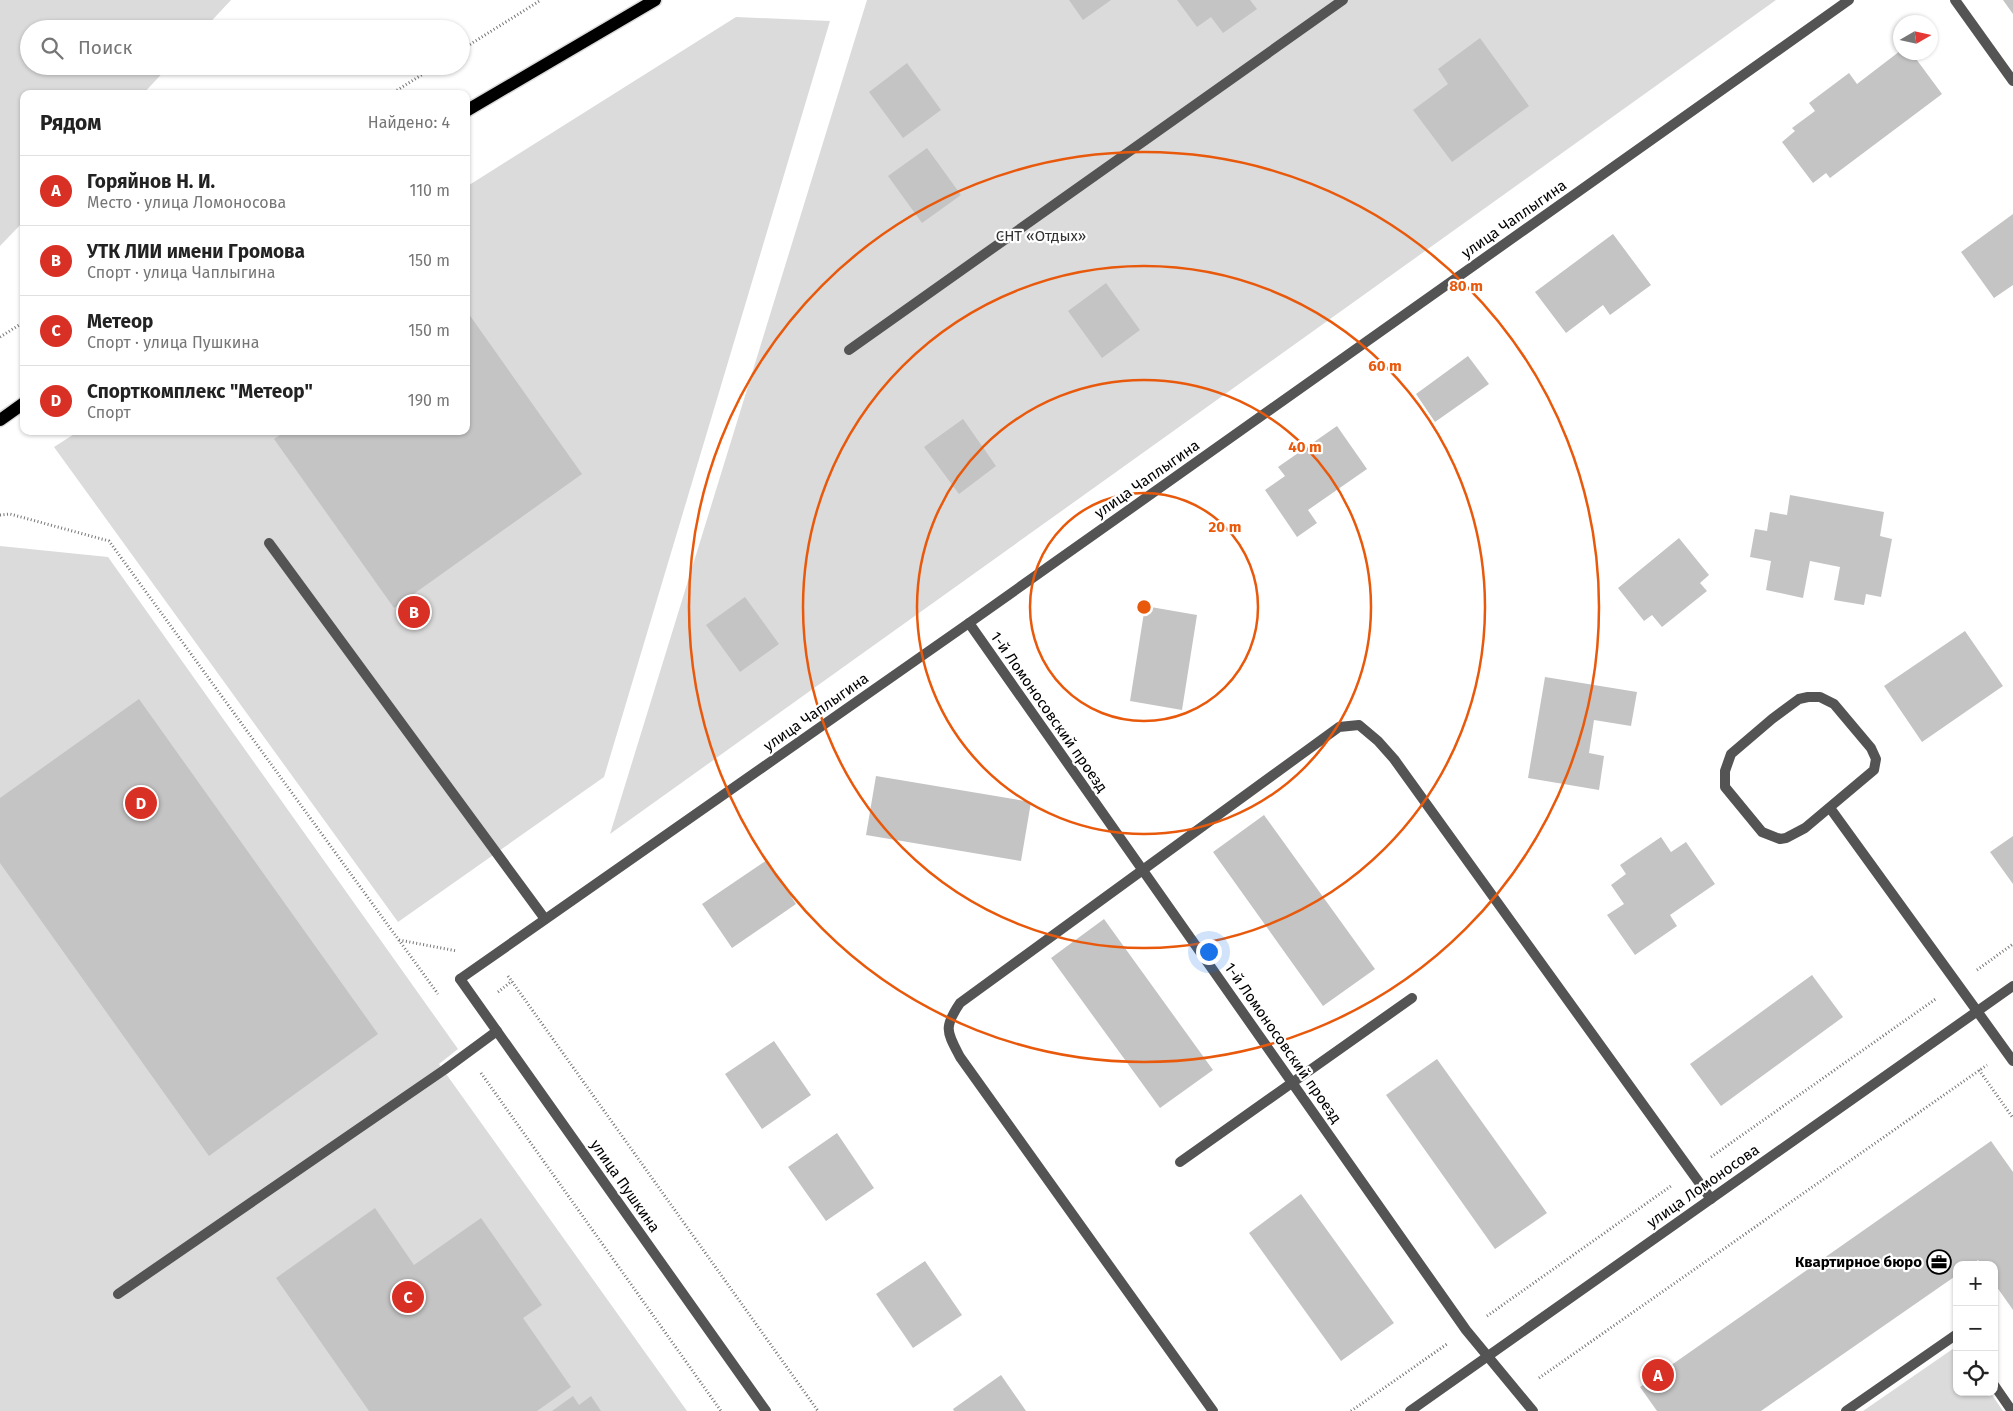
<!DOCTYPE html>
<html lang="ru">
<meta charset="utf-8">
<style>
:root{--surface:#fff;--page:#f6f6f6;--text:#222;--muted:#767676;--line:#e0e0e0;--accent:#d93025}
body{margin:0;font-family:"Fira Sans",sans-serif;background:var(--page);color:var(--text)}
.controls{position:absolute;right:15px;bottom:15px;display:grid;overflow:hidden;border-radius:10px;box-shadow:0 1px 4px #0004}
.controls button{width:45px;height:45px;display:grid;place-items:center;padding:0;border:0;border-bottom:1px solid var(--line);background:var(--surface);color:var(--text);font:25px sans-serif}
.compass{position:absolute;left:1893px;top:15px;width:45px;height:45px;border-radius:50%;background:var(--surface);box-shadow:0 1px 4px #0004;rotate:81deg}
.you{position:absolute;left:1208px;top:951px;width:18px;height:18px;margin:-12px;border:4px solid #fff;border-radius:50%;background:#1a73e8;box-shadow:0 0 0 8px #1a73e833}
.badge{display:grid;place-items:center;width:32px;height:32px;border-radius:50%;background:var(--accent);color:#fff;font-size:16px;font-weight:700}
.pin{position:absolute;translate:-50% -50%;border:2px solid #fff;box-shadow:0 1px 5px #0006}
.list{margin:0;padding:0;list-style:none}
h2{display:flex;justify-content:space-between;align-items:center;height:65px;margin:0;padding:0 20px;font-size:21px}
h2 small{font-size:16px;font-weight:400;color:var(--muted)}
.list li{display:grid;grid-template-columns:32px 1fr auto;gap:15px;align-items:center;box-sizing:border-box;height:70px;padding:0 20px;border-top:1px solid var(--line)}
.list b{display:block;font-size:19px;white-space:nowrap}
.list p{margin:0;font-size:16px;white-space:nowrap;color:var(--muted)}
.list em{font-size:16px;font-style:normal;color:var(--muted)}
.icon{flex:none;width:28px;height:28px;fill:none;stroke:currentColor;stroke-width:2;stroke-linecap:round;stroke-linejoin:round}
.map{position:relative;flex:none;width:2013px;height:1411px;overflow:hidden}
.search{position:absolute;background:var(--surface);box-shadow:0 1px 4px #0004;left:20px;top:20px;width:450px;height:55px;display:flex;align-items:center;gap:12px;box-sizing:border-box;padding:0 18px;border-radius:28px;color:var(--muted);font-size:19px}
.panel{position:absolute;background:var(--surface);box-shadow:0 1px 4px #0004;left:20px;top:90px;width:450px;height:345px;border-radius:10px}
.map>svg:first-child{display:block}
.green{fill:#dbdbdb}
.building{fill:#c4c4c4}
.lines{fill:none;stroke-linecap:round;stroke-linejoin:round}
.primary-casing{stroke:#dbdbdb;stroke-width:15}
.path{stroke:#767676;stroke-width:3;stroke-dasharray:1 2.5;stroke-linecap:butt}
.service{stroke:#545454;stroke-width:10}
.minor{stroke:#545454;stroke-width:10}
.tertiary{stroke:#545454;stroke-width:10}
.primary{stroke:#000;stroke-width:12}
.ring{fill:none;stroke:#e8590c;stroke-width:2.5}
.labels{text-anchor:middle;stroke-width:4.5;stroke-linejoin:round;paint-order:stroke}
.street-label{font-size:15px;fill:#000;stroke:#fff}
.park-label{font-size:15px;fill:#323232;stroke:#fff}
.poi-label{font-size:15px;font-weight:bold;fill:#000;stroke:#fff;text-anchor:end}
.centre{fill:#e8590c;stroke:#fff;stroke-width:2.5}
.ring-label{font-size:15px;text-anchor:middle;font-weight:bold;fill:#e8590c;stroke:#fff;stroke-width:4.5;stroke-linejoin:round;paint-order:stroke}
</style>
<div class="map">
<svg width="2013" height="1411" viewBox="0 0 2013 1411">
<rect width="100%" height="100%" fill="#fff"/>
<path class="green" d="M0,0H231L204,29H29V66H169L143,94H24V221L0,246Z
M867,0H1776L610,834Z
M736,17L830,21L604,777L398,922L54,447L79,431H466V187Z
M0,546L108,557L458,1049L439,1064L687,1411H0Z
M1957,1346V1392H1990L2003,1411H1863Z"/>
<path class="building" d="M1069,0H1111L1083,20Z
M1177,0H1250L1257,9L1223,33L1211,17L1197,27Z
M2003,0H2013V14Z
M1480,38L1529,106L1452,162L1413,110L1448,84L1438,69Z
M1900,51L1911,52L1942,94L1830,178L1826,173L1813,183L1782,142L1795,131L1792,128L1815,111L1809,103L1849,73L1857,84Z
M907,63L941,110L903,138L869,92Z
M927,148L961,195L922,223L888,176Z
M2013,214V285L1994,298L1961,252Z
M1613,234L1651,285L1610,315L1603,305L1566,333L1535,292Z
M1106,283L1140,330L1102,358L1068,311Z
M466,310L582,474L394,608L274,439L286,431H466Z
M1468,356L1489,384L1435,422L1416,394Z
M963,419L996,466L959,494L924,447Z
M1337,426L1367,469L1308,510L1317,523L1297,537L1265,490L1285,476L1278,467Z
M1790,495L1884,512L1880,536L1892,539L1881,597L1866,594L1864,605L1834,600L1840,567L1810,561L1803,598L1766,590L1771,561L1750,557L1755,529L1767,531L1770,512L1787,515Z
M1679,538L1709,575L1700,583L1707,591L1662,627L1652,615L1644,621L1618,588Z
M745,597L779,644L740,672L706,625Z
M1145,606L1197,615L1182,710L1130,701Z
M1965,631L2003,686L1922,742L1884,686Z
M1545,677L1637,692L1631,726L1594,720L1589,753L1604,756L1599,790L1528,778Z
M139,699L378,1034L209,1156L0,863V798Z
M876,776L1031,802L1021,861L866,835Z
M1264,815L1375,969L1323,1006L1213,852Z
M2013,836V884L1990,852Z
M1661,837L1671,852L1686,842L1715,884L1670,915L1677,926L1635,955L1607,915L1624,904L1611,885L1626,874L1620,865Z
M767,860L796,904L732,948L702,904Z
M1104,919L1213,1070L1160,1108L1051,958Z
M1812,975L1843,1017L1721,1106L1690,1064Z
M774,1041L811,1095L762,1129L725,1074Z
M1437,1059L1547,1213L1495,1249L1386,1095Z
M837,1133L874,1188L826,1221L788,1167Z
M1991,1141L2013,1172V1310L1994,1283V1265H1982L1978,1260L1971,1265H1957V1275L1761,1411H1657L1640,1387Z
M1301,1194L1394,1323L1341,1361L1249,1233Z
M375,1208L414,1265L481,1218L542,1305L523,1318L571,1387L537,1411H369L276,1278Z
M925,1261L962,1315L913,1348L876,1294Z
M1001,1375L1026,1411H954L953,1409Z
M573,1396L579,1405L591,1396L601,1411H552Z"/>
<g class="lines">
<g class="primary-casing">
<path id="primary" d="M466,111L655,0
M0,420L24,403"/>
</g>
<path class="path" d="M461,50L541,0
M391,94L436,66
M0,337L24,322
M0,515L10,514L109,541L438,994
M399,940L457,951
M1977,970L2013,944
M508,976L818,1411
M498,992L512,981
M1979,1070L2013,1118
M481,1073L721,1411
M1711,1157L1937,998
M1487,1316L1671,1186
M1539,1378L1987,1065
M1351,1411L1447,1344"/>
<path class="service" d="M849,350L1343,0
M269,543L545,919
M969,623L1466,1330L1533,1411
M1808,697H1820L1834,704L1871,748L1876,759L1874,770L1805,828L1786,838L1780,839L1762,832L1725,787V771L1731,754L1772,719L1799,699Z
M1830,808L1977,1011
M1180,1162L1412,998
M118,1294L444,1070L497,1031
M1994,1385L2012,1411
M1213,1411L960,1057C947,1032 943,1028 960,1003L1339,727L1359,725L1378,741L1394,759L1711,1199
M1846,1411L1957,1334"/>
<path class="minor" d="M1955,0L2013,81
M460,979L969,623L1849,0
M1977,1011L2013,1061
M1410,1411L2013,986"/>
<path class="tertiary" d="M460,979L766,1411"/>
<use href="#primary" class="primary"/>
</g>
<g class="ring">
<circle cx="1144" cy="607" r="114"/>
<circle cx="1144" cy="607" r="227"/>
<circle cx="1144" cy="607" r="341"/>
<circle cx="1144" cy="607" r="455"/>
</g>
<defs>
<g id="office-ring" transform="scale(1.25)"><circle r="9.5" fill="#fff" stroke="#000" stroke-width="1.5"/><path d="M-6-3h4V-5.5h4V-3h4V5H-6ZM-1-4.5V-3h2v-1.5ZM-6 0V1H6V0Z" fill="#000"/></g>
</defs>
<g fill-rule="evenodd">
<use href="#office-ring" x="1939" y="1262"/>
</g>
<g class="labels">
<g class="street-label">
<text transform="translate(1514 219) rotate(-35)" y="5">улица Чаплыгина</text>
<text transform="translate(1147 479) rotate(-35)" y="5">улица Чаплыгина</text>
<text transform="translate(816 712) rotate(-35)" y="5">улица Чаплыгина</text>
<text transform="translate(1049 712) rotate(55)" y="5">1-й Ломоносовский проезд</text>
<text transform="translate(1283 1043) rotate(55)" y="5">1-й Ломоносовский проезд</text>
<text transform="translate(625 1186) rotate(55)" y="5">улица Пушкина</text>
<text transform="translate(1703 1186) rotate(-35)" y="5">улица Ломоносова</text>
</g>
<g class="park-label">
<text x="1041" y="241">СНТ «Отдых»</text>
</g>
<g class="poi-label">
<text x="1922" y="1267">Квартирное бюро</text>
</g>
</g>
<circle cx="1144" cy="607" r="8" class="centre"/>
<g class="ring-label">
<text x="1466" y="291">80 m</text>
<text x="1385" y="371">60 m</text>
<text x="1305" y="452">40 m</text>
<text x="1225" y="532">20 m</text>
</g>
</svg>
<div class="controls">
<button>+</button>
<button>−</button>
<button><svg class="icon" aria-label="locate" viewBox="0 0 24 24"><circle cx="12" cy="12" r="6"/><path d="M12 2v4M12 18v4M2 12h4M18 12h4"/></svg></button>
</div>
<svg class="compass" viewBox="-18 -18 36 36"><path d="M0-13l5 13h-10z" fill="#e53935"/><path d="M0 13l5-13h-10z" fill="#767676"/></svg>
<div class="you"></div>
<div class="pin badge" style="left:1658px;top:1375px">A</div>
<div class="pin badge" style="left:414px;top:612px">B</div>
<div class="pin badge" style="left:408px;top:1297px">C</div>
<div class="pin badge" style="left:141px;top:803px">D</div>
<div class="search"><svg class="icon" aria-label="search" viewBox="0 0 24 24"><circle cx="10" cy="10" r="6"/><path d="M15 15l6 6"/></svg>Поиск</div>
<section class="panel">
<h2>Рядом<small>Найдено: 4</small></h2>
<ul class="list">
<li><span class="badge">A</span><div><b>Горяйнов Н. И.</b><p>Место · улица Ломоносова</p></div><em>110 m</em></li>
<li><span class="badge">B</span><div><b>УТК ЛИИ имени Громова</b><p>Спорт · улица Чаплыгина</p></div><em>150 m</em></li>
<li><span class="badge">C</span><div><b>Метеор</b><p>Спорт · улица Пушкина</p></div><em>150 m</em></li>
<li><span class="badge">D</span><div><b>Спорткомплекс &quot;Метеор&quot;</b><p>Спорт</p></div><em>190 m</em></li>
</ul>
</section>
</div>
